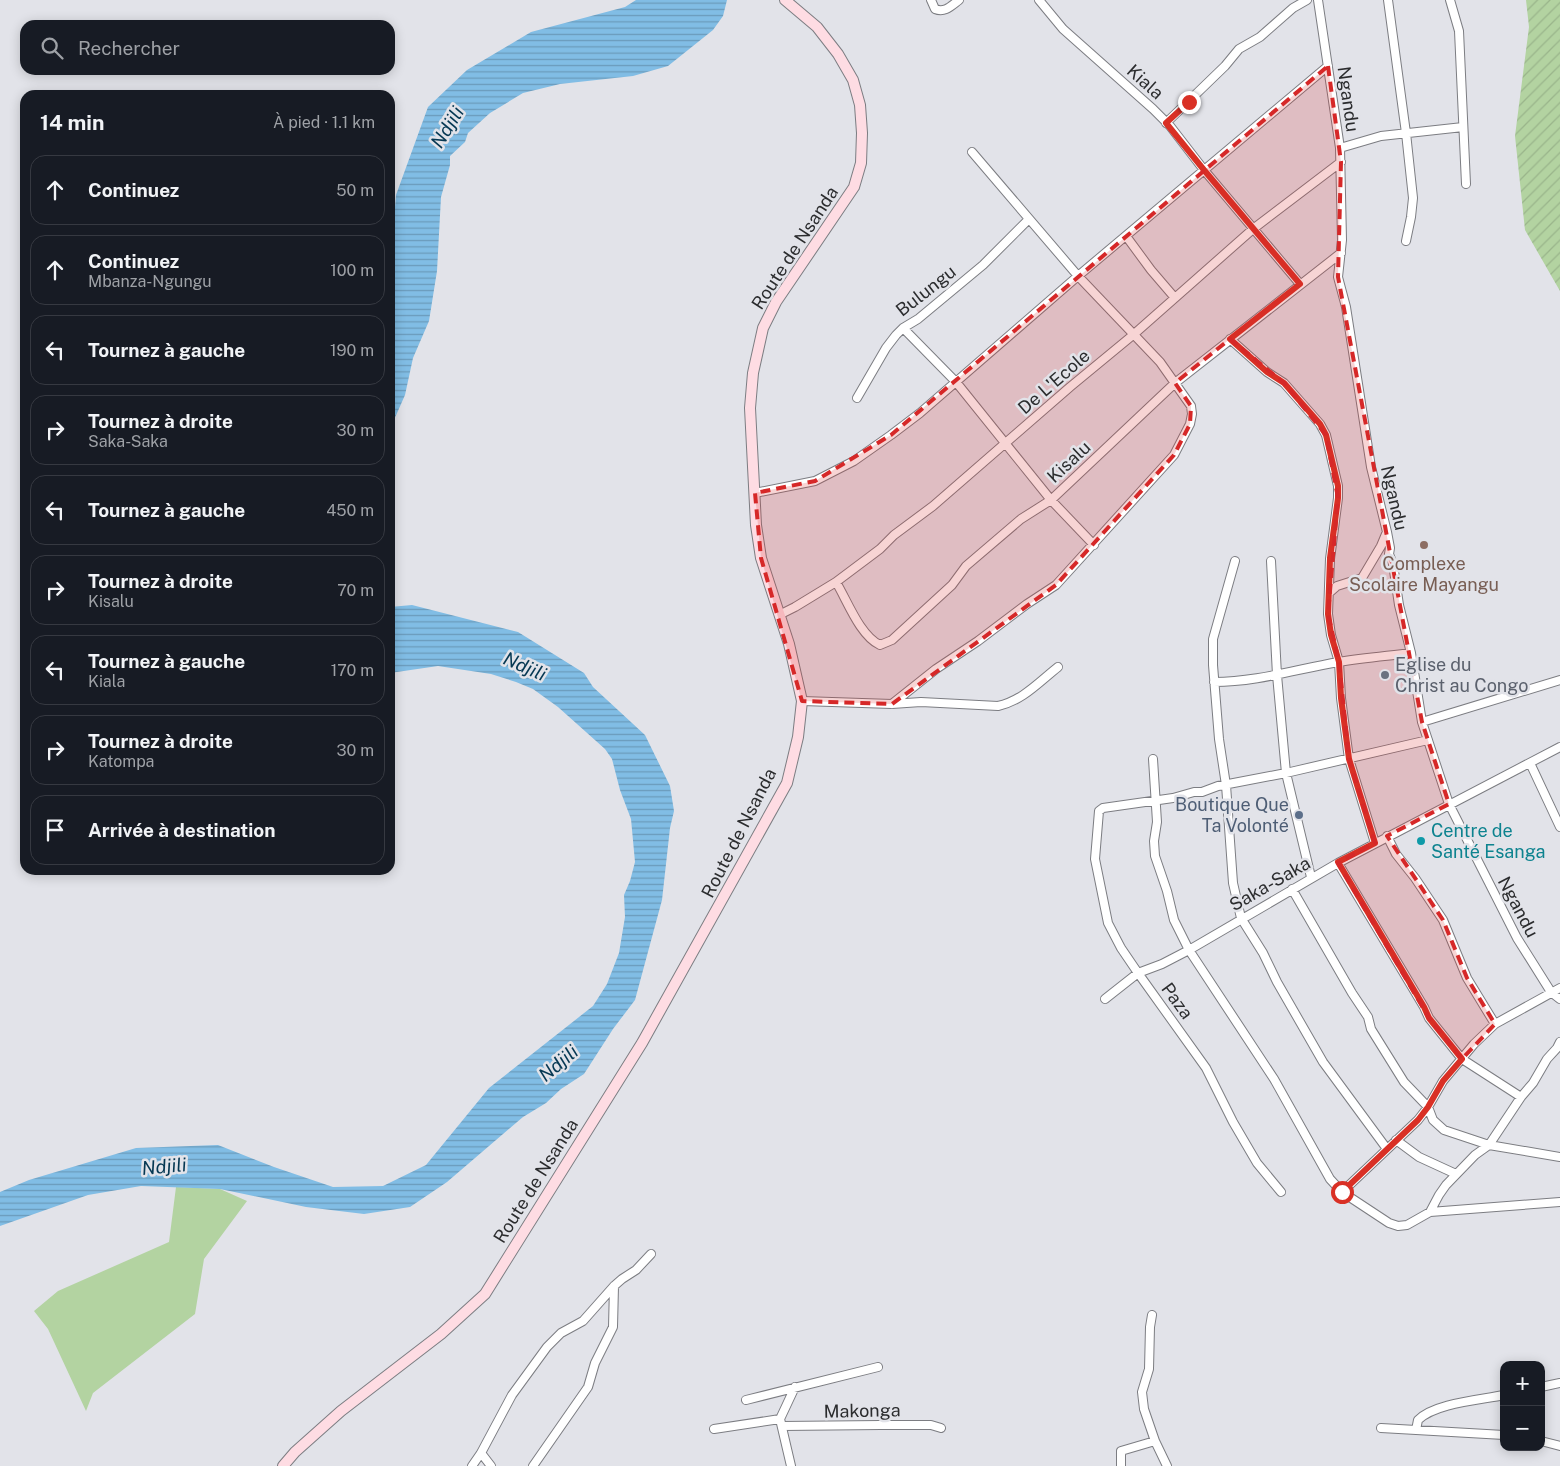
<!DOCTYPE html>
<html lang="fr">
<meta charset="utf-8">
<style>
:root{--surface:#171b24;--page:#242831;--text:#f1f3f6;--muted:#9ea1a6;--line:#363941}
body{margin:0;font-family:"Public Sans",sans-serif;background:var(--page);color:var(--text)}
.controls{position:absolute;right:15px;bottom:15px;display:grid;overflow:hidden;border-radius:10px;box-shadow:0 2px 12px #0003}
.controls button{width:45px;height:45px;display:grid;place-items:center;padding:0;border:0;border-bottom:1px solid var(--line);background:var(--surface);color:var(--text);font:25px sans-serif}
.stop{position:absolute;width:15px;height:15px;margin:-11px;border:4px solid #d93025;border-radius:50%;background:#fff}
.stop.end{background:#d93025;border-color:#fff;box-shadow:0 1px 5px #0008}
.list{margin:0;padding:0;list-style:none}
h2{display:flex;justify-content:space-between;align-items:center;height:65px;margin:0;padding:0 20px;font-size:21px}
h2 small{font-size:16px;font-weight:400;color:var(--muted)}
.list li{display:grid;grid-template-columns:32px 1fr auto;gap:15px;align-items:center;box-sizing:border-box;height:70px;margin:0 10px 10px;padding:0 10px;border:1px solid var(--line);border-radius:15px}
.list b{display:block;font-size:19px;white-space:nowrap}
.list p{margin:0;font-size:16px;white-space:nowrap;color:var(--muted)}
.list em{font-size:16px;font-style:normal;color:var(--muted)}
.icon{flex:none;width:28px;height:28px;fill:none;stroke:currentColor;stroke-width:2;stroke-linecap:round;stroke-linejoin:round}
.map{position:relative;flex:none;width:1560px;height:1466px;overflow:hidden}
.search{position:absolute;background:var(--surface);box-shadow:0 2px 12px #0003;left:20px;top:20px;width:375px;height:55px;display:flex;align-items:center;gap:12px;box-sizing:border-box;padding:0 18px;border-radius:15px;color:var(--muted);font-size:19px}
.panel{position:absolute;background:var(--surface);box-shadow:0 2px 12px #0003;left:20px;top:90px;width:375px;height:785px;border-radius:15px}
.map>svg:first-child{display:block}
.grass{fill:#b3d3a1}
.garden{fill:url(#garden-furrows)}
.water{fill:url(#water-rules)}
.lines{fill:none;stroke-linecap:round;stroke-linejoin:round}
.street-casing{stroke:#7c7d82;stroke-width:10}
.secondary-casing{stroke:#7c7d82;stroke-width:12}
.street{stroke:#fff;stroke-width:8}
.secondary{stroke:#fedce3;stroke-width:10}
.route{stroke:#d93025;stroke-width:6}
.marked{fill:#d62828;fill-opacity:0.2;stroke:#d62828;stroke-width:4;stroke-dasharray:10 6;stroke-linejoin:round}
.education-dot{fill:#8d6e63;stroke:#e2e3e9;stroke-width:2}
.worship-dot{fill:#6b7280;stroke:#e2e3e9;stroke-width:2}
.service-dot{fill:#5c6f8a;stroke:#e2e3e9;stroke-width:2}
.culture-dot{fill:#0f9aa8;stroke:#e2e3e9;stroke-width:2}
.labels{text-anchor:middle;stroke-width:5;stroke-linejoin:round;paint-order:stroke}
.street-label{font-size:18px;fill:#2b2c2e;stroke:#e2e3e9}
.education-label{font-size:18px;fill:#785e54;stroke:#e2e3e9}
.worship-label{font-size:18px;fill:#5b616d;stroke:#e2e3e9;text-anchor:start}
.service-label{font-size:18px;fill:#4e5e75;stroke:#e2e3e9;text-anchor:end}
.culture-label{font-size:18px;fill:#0d838f;stroke:#e2e3e9;text-anchor:start}
.water-label{font-size:19px;font-style:italic;fill:#063853;stroke:#e2e3e9}
</style>
<div class="map">
<svg width="1560" height="1466" viewBox="0 0 1560 1466">
<defs>
<pattern id="garden-furrows" width="10" height="10" patternUnits="userSpaceOnUse" patternTransform="scale(1.25)"><rect width="10" height="10" fill="#b3d3a1"/><path d="M-1 1l2-2M0 10L10 0M9 11l2-2" fill="none" stroke="#9ab58b"/></pattern>
<pattern id="water-rules" width="6" height="5" patternUnits="userSpaceOnUse" patternTransform="scale(1.25)"><rect width="6" height="5" fill="#81bde5"/><path d="M0 2.5h6" fill="none" stroke="#6a9aba"/></pattern>
</defs>
<rect width="100%" height="100%" fill="#e2e3e9"/>
<path class="grass" d="M176,1187L220,1189L247,1201L204,1259L195,1314L93,1393L86,1411L48,1329L34,1311L58,1291L169,1242Z"/>
<path class="garden" d="M1526,0H1560V291L1525,230L1515,136L1529,27Z"/>
<path class="water" d="M636,0H727L723,16L713,30L668,66L633,76L560,84L523,93L490,113L468,133L465,142L450,156V165L441,197L437,271L429,321L413,358L405,395L390,429V267L396,195L428,107L467,70L531,32L625,7Z
M412,605L518,632L584,673L593,687L645,735L670,786L674,811L670,828L662,900L635,1000L613,1029L584,1074L561,1089L546,1103L523,1117L447,1182L410,1207L364,1214L306,1207L220,1189L141,1186L88,1195L0,1226V1192L29,1180L136,1148L218,1145L274,1167L333,1187L383,1186L426,1165L489,1088L593,1006L607,984L619,953L625,917L624,895L630,881L635,862L631,819L620,790L612,759L605,749L558,707L533,689L516,682L491,674L438,666L390,673V607Z"/>
<g class="lines">
<g class="street-casing">
<path id="street" d="M931,0L935,9C945,13 951,6 959,0
M1039,0L1063,29L1153,109L1170,126L1204,170L1300,284
M1318,0L1340,148L1342,240L1338,277L1346,307L1371,467L1387,532L1390,548L1389,554L1393,564L1399,605L1411,653L1422,722L1449,804L1517,938L1551,992L1560,999
M1388,0L1406,133L1413,198L1411,217L1406,241
M1450,0L1459,31L1466,184
M1166,123L1225,66L1239,49L1260,37L1293,8L1307,0
M1340,148L1381,136L1463,127
M1126,236L1151,270L1175,298
M903,328L956,382L1051,500L1094,545
M1230,339L1267,372L1284,383L1320,424L1326,435L1338,486V498L1330,559L1328,614L1331,635L1339,662L1341,698L1349,759L1375,843
M857,398L886,348L896,335L903,328L918,319L983,265L1028,220
M755,493L815,481L854,461L891,435L920,413L1078,276L1328,66
M1235,561L1213,639V665L1219,739L1226,785L1233,883L1241,918L1263,953L1277,982L1323,1062L1387,1149
M1271,561L1277,675L1286,773L1311,877
M836,582C847,600 860,636 880,645L892,640L952,585L966,566L1021,519L1051,500L1175,383L1341,253
M1329,593L1337,586L1362,578L1381,546L1386,534
M779,615L795,607L836,582L880,549L894,535L933,506L1070,387L1133,335L1253,229L1341,162
M1214,682C1257,682 1297,669 1339,662C1363,658 1387,656 1411,653
M802,701L892,704L921,702L998,706C1022,701 1039,682 1058,667
M892,704L936,669L978,641L1027,604L1056,585L1174,455L1190,424L1192,414L1191,406L1160,362L1078,276L972,152
M1422,722L1560,680
M1153,759L1157,822L1154,841L1155,856L1167,891L1174,920L1189,950L1274,1079L1330,1179L1342,1192L1389,1223L1398,1226L1407,1225L1430,1212L1560,1202
M1530,763L1560,827
M1387,836L1396,854L1415,878L1443,920L1467,978L1495,1024
M1338,863L1424,1007L1429,1018L1462,1059L1521,1097
M1292,889L1352,993L1368,1017L1371,1029L1404,1082L1428,1107L1433,1120L1444,1130L1489,1145L1560,1157
M1105,999L1138,973L1162,964L1189,950L1338,863L1560,747
M1396,1140L1419,1157L1456,1174
M1281,1192L1257,1163L1233,1122L1206,1068L1138,973L1121,948L1108,923L1095,859L1099,811L1103,808L1173,798L1194,792H1202L1218,786L1286,773L1428,740
M1342,1192L1418,1120L1428,1107L1443,1081L1474,1044L1495,1024L1560,988
M1430,1212L1439,1195L1446,1185L1475,1155L1489,1145L1521,1097L1533,1083L1547,1059L1557,1048L1560,1042
M1541,1387L1560,1383
M746,1400L878,1367
M782,1426L881,1425H931L941,1428
M1381,1428L1504,1435
M714,1429L780,1419
M1416,1430L1418,1420C1435,1403 1480,1400 1504,1395
M1155,1441L1167,1466
M1541,1441L1560,1446
M481,1453L491,1466
M472,1466L481,1453L512,1395L547,1347L561,1333L583,1321L614,1286L622,1279L636,1270L651,1254
M533,1466L588,1387L595,1363L613,1327L614,1286
M791,1466L780,1419L795,1387
M1121,1466V1451L1155,1441L1144,1409L1142,1392L1149,1369L1150,1327L1152,1315"/>
</g>
<g class="secondary-casing">
<path id="secondary" d="M283,1466L295,1452L341,1411L441,1334L485,1294L642,1043L787,783L798,737L802,701L789,644L761,558L756,525L750,408L753,373L763,328L776,302L854,187L861,163L862,133L860,105L853,80L838,54L817,27L785,0"/>
</g>
<use href="#street" class="street"/>
<use href="#secondary" class="secondary"/>
</g>
<g class="lines">
<path class="route" d="M1189,102L1166,123L1204,170L1300,284L1230,339L1267,372L1284,383L1320,424L1326,435L1338,486V498L1330,558L1328,614L1331,635L1339,662L1341,698L1349,759L1375,843L1338,862L1424,1007L1429,1018L1462,1059L1443,1081L1428,1107L1418,1120L1342,1192"/>
</g>
<path class="marked" d="M1328,66L1341,162L1338,277L1422,722L1449,804L1387,836L1443,920L1467,978L1495,1024L1462,1059L1429,1018L1338,863L1375,843L1349,759L1339,662L1328,614L1338,498L1326,435L1284,383L1230,339L1175,383L1191,406L1190,424L1174,455L1056,585L892,704L802,701L761,558L755,493L815,481L891,435Z"/>
<circle class="education-dot" cx="1424" cy="545" r="5"/>
<circle class="worship-dot" cx="1385" cy="675" r="5"/>
<circle class="service-dot" cx="1299" cy="815" r="5"/>
<circle class="culture-dot" cx="1421" cy="841" r="5"/>
<g class="labels">
<g class="street-label">
<text transform="translate(1145 82) rotate(42)" y="6">Kiala</text>
<text transform="translate(1348 99) rotate(82)" y="6">Ngandu</text>
<text transform="translate(795 248) rotate(-57)" y="6">Route de Nsanda</text>
<text transform="translate(926 291) rotate(-38)" y="6">Bulungu</text>
<text transform="translate(1054 382) rotate(-41)" y="6">De L'Ecole</text>
<text transform="translate(1069 462) rotate(-43)" y="6">Kisalu</text>
<text transform="translate(1394 498) rotate(77)" y="6">Ngandu</text>
<text transform="translate(739 833) rotate(-63)" y="6">Route de Nsanda</text>
<text transform="translate(1270 884) rotate(-30)" y="6">Saka-Saka</text>
<text transform="translate(1518 907) rotate(62)" y="6">Ngandu</text>
<text transform="translate(1177 1001) rotate(54)" y="6">Paza</text>
<text transform="translate(536 1181) rotate(-58)" y="6">Route de Nsanda</text>
<text transform="translate(862 1411) rotate(-1)" y="6">Makonga</text>
</g>
<g class="education-label">
<text x="1424" y="570">Complexe<tspan x="1424" dy="21">Scolaire Mayangu</tspan></text>
</g>
<g class="worship-label">
<text x="1395" y="671">Eglise du<tspan x="1395" dy="21">Christ au Congo</tspan></text>
</g>
<g class="service-label">
<text x="1289" y="811">Boutique Que<tspan x="1289" dy="21">Ta Volonté</tspan></text>
</g>
<g class="culture-label">
<text x="1431" y="837">Centre de<tspan x="1431" dy="21">Santé Esanga</tspan></text>
</g>
<g class="water-label">
<text transform="translate(447 127) rotate(-58)" y="7">Ndjili</text>
<text transform="translate(525 666) rotate(24)" y="7">Ndjili</text>
<text transform="translate(558 1063) rotate(-40)" y="7">Ndjili</text>
<text transform="translate(164 1166) rotate(-5)" y="7">Ndjili</text>
</g>
</g>
</svg>
<div class="controls">
<button>+</button>
<button>−</button>
</div>
<div class="stop" style="left:1342px;top:1192px"></div>
<div class="stop end" style="left:1189px;top:102px"></div>
<div class="search"><svg class="icon" aria-label="search" viewBox="0 0 24 24"><circle cx="10" cy="10" r="6"/><path d="M15 15l6 6"/></svg>Rechercher</div>
<section class="panel">
<h2>14 min<small>À pied · 1.1 km</small></h2>
<ul class="list">
<li><svg class="icon" aria-label="ahead" viewBox="0 0 24 24"><path d="M12 20V5M6 11l6-6 6 6"/></svg><div><b>Continuez</b></div><em>50 m</em></li>
<li><svg class="icon" aria-label="ahead" viewBox="0 0 24 24"><path d="M12 20V5M6 11l6-6 6 6"/></svg><div><b>Continuez</b><p>Mbanza-Ngungu</p></div><em>100 m</em></li>
<li><svg class="icon" aria-label="left" viewBox="0 0 24 24"><path d="M17 20v-9H6M10 6l-5 5 5 5"/></svg><div><b>Tournez à gauche</b></div><em>190 m</em></li>
<li><svg class="icon" aria-label="right" viewBox="0 0 24 24"><path d="M7 20v-9h11M14 6l5 5-5 5"/></svg><div><b>Tournez à droite</b><p>Saka-Saka</p></div><em>30 m</em></li>
<li><svg class="icon" aria-label="left" viewBox="0 0 24 24"><path d="M17 20v-9H6M10 6l-5 5 5 5"/></svg><div><b>Tournez à gauche</b></div><em>450 m</em></li>
<li><svg class="icon" aria-label="right" viewBox="0 0 24 24"><path d="M7 20v-9h11M14 6l5 5-5 5"/></svg><div><b>Tournez à droite</b><p>Kisalu</p></div><em>70 m</em></li>
<li><svg class="icon" aria-label="left" viewBox="0 0 24 24"><path d="M17 20v-9H6M10 6l-5 5 5 5"/></svg><div><b>Tournez à gauche</b><p>Kiala</p></div><em>170 m</em></li>
<li><svg class="icon" aria-label="right" viewBox="0 0 24 24"><path d="M7 20v-9h11M14 6l5 5-5 5"/></svg><div><b>Tournez à droite</b><p>Katompa</p></div><em>30 m</em></li>
<li><svg class="icon" aria-label="arrive" viewBox="0 0 24 24"><path d="M6 21V4h12l-3 4 3 4H6"/></svg><div><b>Arrivée à destination</b></div></li>
</ul>
</section>
</div>
